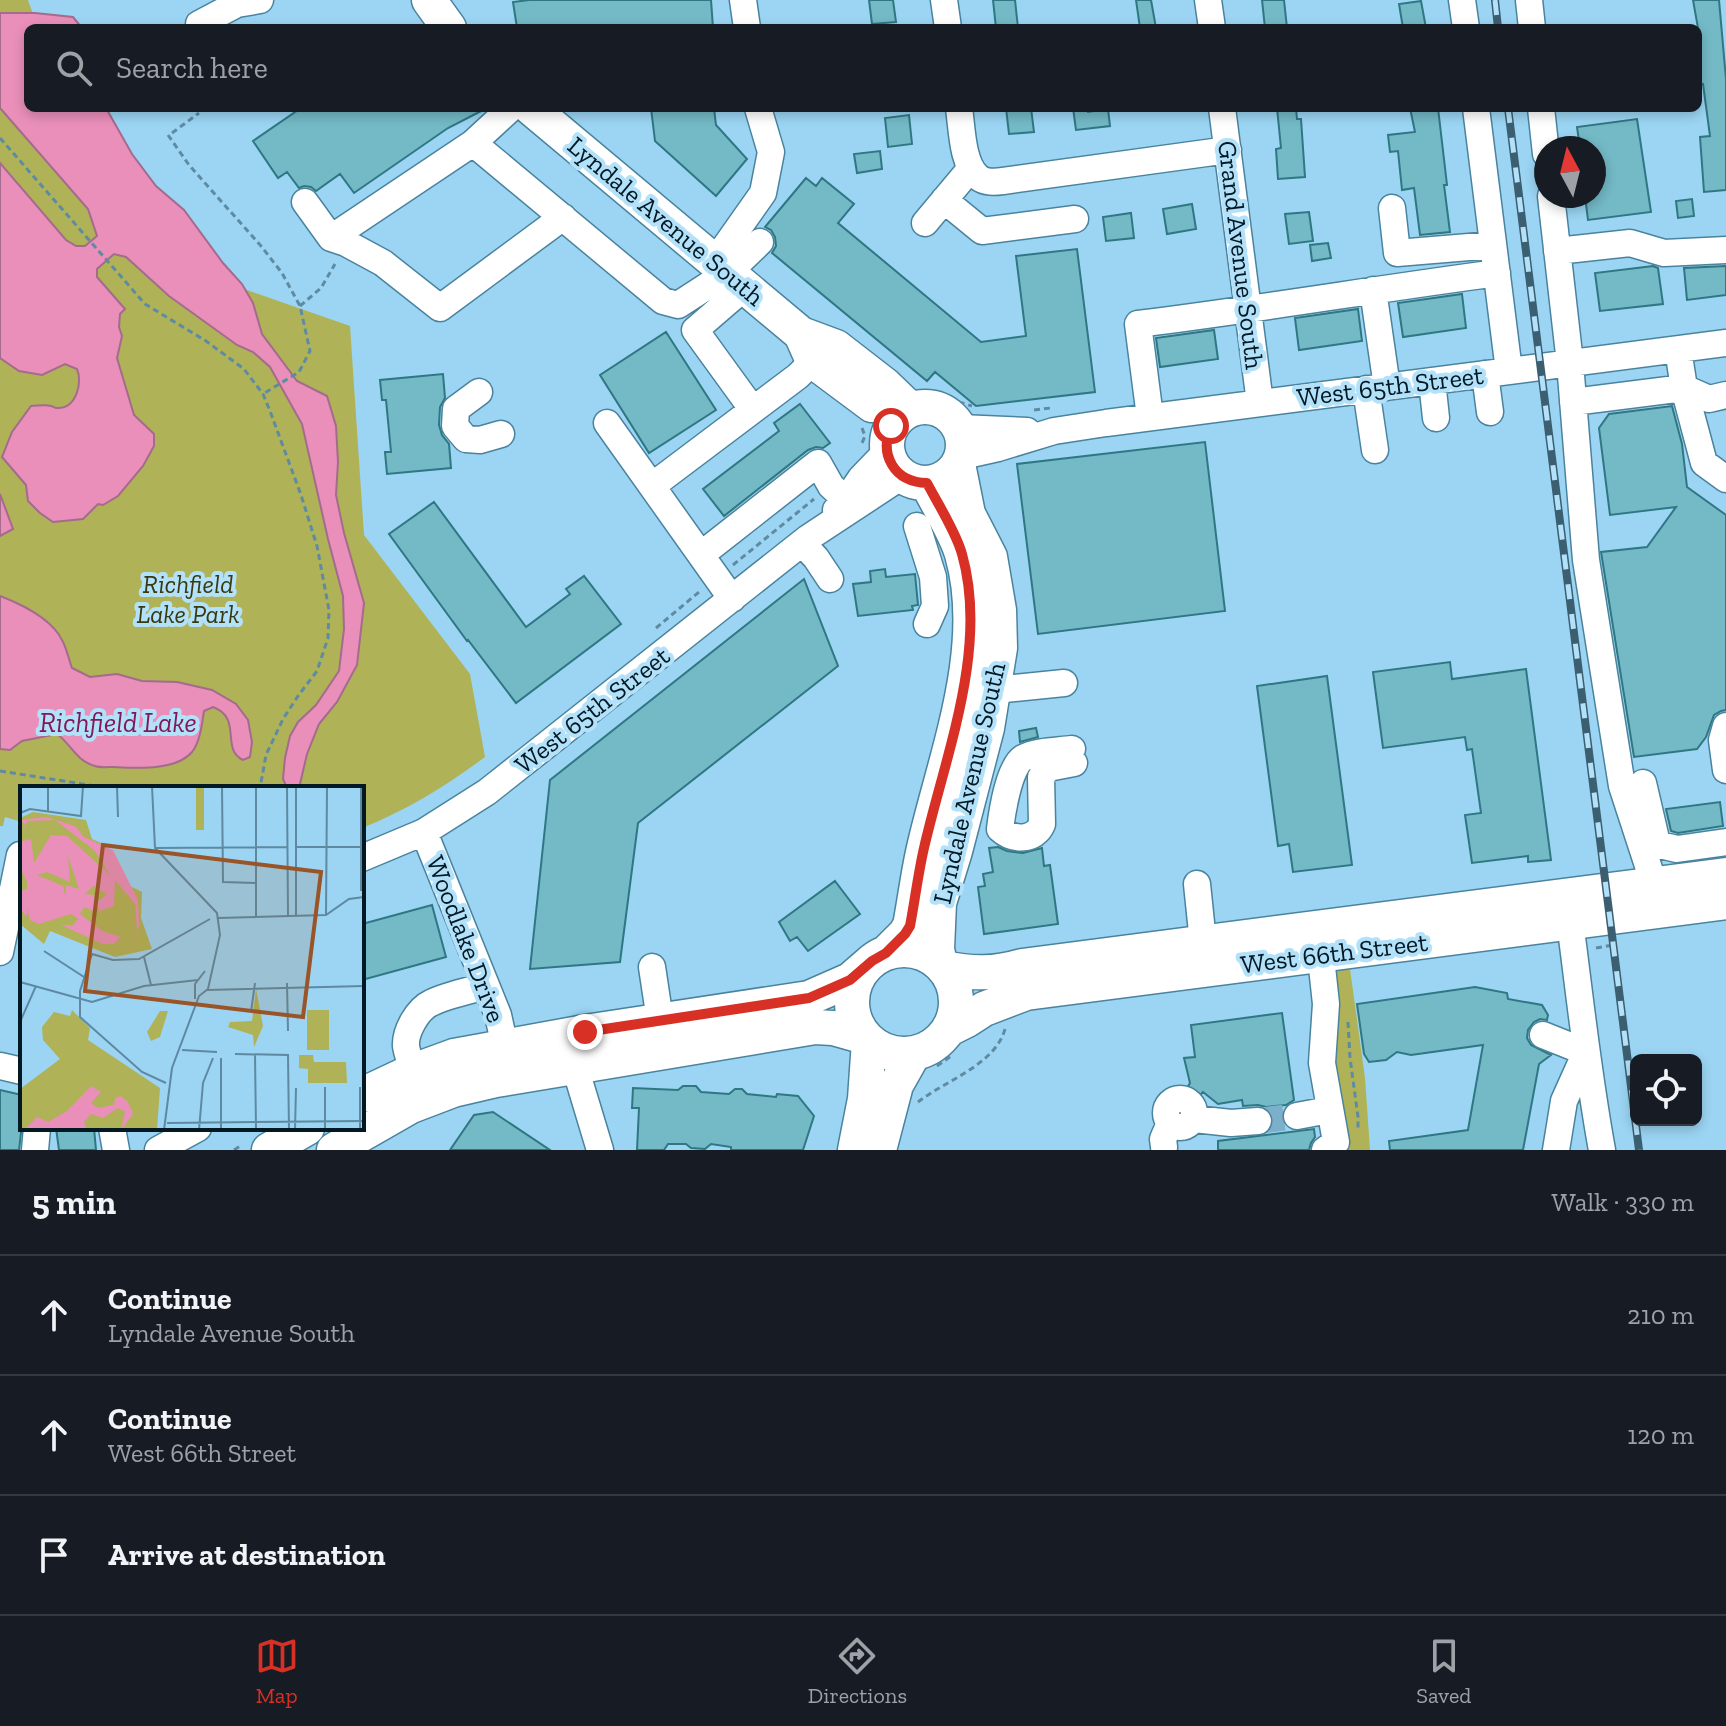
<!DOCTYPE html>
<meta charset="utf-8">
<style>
:root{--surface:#171b24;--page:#242831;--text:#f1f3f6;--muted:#9ea1a6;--line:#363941;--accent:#d93025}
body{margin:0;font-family:"Zilla Slab",serif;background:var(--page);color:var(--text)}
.controls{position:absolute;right:24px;bottom:24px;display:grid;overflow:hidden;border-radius:12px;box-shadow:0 4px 12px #0003}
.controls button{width:72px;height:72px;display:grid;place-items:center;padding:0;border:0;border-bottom:2px solid var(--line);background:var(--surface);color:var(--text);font:40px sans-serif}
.compass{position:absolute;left:1534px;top:136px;width:72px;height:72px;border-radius:50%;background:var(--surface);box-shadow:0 4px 12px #0003;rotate:353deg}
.stop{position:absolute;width:24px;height:24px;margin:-18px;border:6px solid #d93025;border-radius:50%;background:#fff}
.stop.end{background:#d93025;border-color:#fff;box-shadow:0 2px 8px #0008}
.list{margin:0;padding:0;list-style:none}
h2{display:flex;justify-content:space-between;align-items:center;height:104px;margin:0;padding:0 32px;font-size:34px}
h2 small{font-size:26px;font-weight:400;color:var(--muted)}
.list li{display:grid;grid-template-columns:52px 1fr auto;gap:24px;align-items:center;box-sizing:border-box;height:120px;padding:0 32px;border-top:2px solid var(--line)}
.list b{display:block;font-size:30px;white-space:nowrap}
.list p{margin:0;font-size:26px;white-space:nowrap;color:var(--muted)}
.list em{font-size:26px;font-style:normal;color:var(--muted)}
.icon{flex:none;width:44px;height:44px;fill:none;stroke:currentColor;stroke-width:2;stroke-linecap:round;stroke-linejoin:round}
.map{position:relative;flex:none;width:1726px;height:1150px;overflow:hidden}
.search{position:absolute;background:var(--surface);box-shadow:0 4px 12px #0003;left:24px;right:24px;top:24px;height:88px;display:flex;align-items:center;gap:20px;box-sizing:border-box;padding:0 28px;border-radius:12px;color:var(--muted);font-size:30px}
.sheet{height:464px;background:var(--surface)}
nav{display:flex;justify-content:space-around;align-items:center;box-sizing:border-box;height:112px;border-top:2px solid var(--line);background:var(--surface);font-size:22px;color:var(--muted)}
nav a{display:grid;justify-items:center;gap:4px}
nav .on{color:var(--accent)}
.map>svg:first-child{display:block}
.green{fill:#afb256}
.water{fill:#e98fba;stroke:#a46b8d;stroke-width:2}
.building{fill:#73b9c6;stroke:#2f7783;stroke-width:2}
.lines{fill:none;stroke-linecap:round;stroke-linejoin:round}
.minor-tunnel{stroke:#7cafc9;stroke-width:26;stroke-dasharray:26 13;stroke-linecap:butt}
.minor-casing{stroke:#4a839e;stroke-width:29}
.major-casing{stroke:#4a839e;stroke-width:37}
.path{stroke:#5f8ba2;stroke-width:3;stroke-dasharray:6 4;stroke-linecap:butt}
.minor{stroke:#fff;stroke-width:26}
.major{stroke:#fff;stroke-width:34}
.rail-casing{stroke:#3b5e70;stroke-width:8}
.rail{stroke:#b2e1f9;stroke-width:5;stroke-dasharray:15;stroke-linecap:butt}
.route{stroke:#d93025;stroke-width:10}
.labels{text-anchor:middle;stroke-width:8;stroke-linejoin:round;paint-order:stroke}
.street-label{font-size:26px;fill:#021823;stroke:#b2e1f9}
.park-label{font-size:26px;font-style:italic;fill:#38390f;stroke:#b2e1f9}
.water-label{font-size:28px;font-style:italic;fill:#821956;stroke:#b2e1f9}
.inset-road{fill:none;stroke:#5e89a0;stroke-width:2}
.view{fill:#995428;fill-opacity:0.15;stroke:#995428;stroke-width:4}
.inset-edge{fill:none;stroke:#021823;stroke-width:4}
</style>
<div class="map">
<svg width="1726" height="1150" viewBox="0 0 1726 1150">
<rect width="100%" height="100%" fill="#9bd5f3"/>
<path class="green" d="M0,0H28L38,28H28V108L121,246L350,326L364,535L470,674L485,757C446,786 407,810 362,828V788H22V822L5,817L3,826H0Z
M1350,969L1365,1078L1370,1150H1336L1332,972Z"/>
<path class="water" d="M0,13H35L73,17L82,28H28V108H106L132,154L156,186L184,210L223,263L242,284L253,303L262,334L297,381L327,396L336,426L338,462L336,495L344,533L364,603L357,665L337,702L319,724L307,754L300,784L293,788H287L283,779L285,758L290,736L298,722L316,705L339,671L344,629L343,596L328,539L302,424L270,367L253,352L237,345L169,296L126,257L114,254L97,269V277L125,309L120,314L119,327L122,336L117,358L134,415L154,434V446L143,466L118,496L103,505L98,504L83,519L53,522L40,513L28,501L26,485L2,457L12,432L31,406C37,406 45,404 51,406C53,406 54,408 57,408C76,409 83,383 77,369L65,364L42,375L19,371L0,358V163L66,240L76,246H85L97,236L88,209L0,108Z
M0,494L13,529L0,536Z
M0,596C23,605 53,619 63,642C67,650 69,660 72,668L90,677L117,674L142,681L177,682L212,690L236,704L248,720L252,742L250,757L243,760C220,749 243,718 213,707L204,711C202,724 200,742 192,752C176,771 136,768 114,767C108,767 100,768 95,766C76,761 71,744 57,734L22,741L10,750L0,749Z"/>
<path class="building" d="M529,0H711L713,28H517L513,2Z
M869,0H893L896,22L872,24Z
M993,0H1015L1018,28H996Z
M1136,0H1151L1156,28H1140Z
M1262,0H1284L1287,28H1265Z
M1693,0H1719L1726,79V190L1704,192L1700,137L1710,136L1703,84L1698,85V28Z
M1421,1L1426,28H1403L1399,4Z
M301,108H487L448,128L354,193L340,174L316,191L311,187L304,186L299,188L287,172L278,178L253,141Z
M651,108H714L716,125L747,159L716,196L655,141Z
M1006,108H1031L1034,132L1009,134Z
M1073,108H1087L1088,112L1108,109L1110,126L1076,130Z
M1277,108H1296L1297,119H1301L1305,177L1278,179L1276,149L1281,148Z
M1410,108H1438L1447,185H1444L1450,232L1420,235L1414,188L1402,190L1398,151L1390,152L1388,135L1415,132Z
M909,115L912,144L888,147L885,118Z
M1637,119L1651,212L1588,220L1585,196H1594V148H1580L1577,127Z
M880,151L882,169L857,173L854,154Z
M806,178L816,186L822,178L854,204L838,223L981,342L1026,336L1016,256L1077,249L1095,392L976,406L935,372L927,381L772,253L776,246L775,237L771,230L765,227Z
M1692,199L1694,216L1678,218L1676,201Z
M1192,204L1196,229L1167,234L1163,209Z
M1309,212L1313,241L1289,244L1285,214Z
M1131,213L1134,238L1106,241L1103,217Z
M1328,243L1331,258L1312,261L1310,245Z
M1653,266L1658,268L1663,304L1600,311L1595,273Z
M1726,266V295L1687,300L1684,268Z
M1462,294L1466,328L1403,337L1398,303Z
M1358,309L1362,341L1299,350L1295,318Z
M1214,330L1218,359L1160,367L1156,338Z
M666,332L716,410L649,453L600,375Z
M443,374L445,398L440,407L439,425L442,435L449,444L451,468L387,474L385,452H391L386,400H382L380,380Z
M800,404L830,443L823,448L816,447L808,450L724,516L703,489L779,431L774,423Z
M1672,406L1682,444L1687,487L1726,515V710L1721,711L1714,715L1706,737L1697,749L1634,757L1601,552L1647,547L1676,507L1610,515L1599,428L1609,414Z
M1205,442L1225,611L1038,634L1017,464Z
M434,502L526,627L570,594L566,589L584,576L621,624L516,703L468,640L467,641L389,534Z
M885,569L886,577L915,574L918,605L912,606L913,610L858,616L853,584L871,582L870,571Z
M804,579L838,666L638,823L620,962L530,969L550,780Z
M1450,662L1452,679L1526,669L1551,860L1528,862V856L1472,863L1465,815L1481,813L1472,749L1467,750L1465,737L1383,748L1373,672Z
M1327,676L1352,865L1293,872L1289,844L1278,846L1257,686Z
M1036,728L1038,737L1020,742L1019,731Z
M1720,802L1723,826L1678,833L1671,831L1666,809Z
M998,847L1007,851L1023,853L1042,848L1044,866L1050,865L1058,924L984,934L978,887L985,886L983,874L993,872L989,848Z
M835,881L860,914L808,951L797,937L790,941L779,922Z
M432,905L446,957L362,980V924Z
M1475,987L1507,993L1508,999L1542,1005L1548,1015L1547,1020L1540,1019L1534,1022L1528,1030L1527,1038L1531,1045L1551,1055L1539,1064L1523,1150H1390L1389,1141L1468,1130L1483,1045L1411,1055L1397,1052L1386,1060L1369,1062L1364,1054L1357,1004Z
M1282,1013L1294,1100L1286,1105L1266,1107L1258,1105L1243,1106L1242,1100L1218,1104L1203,1092L1192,1104L1183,1095L1190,1083L1184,1058L1195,1057L1191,1025Z
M683,1086H696L701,1092L729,1094L735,1089H742L747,1094L776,1097L777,1094L798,1096L814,1116L803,1150H731V1147L711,1144L705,1149L691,1148L686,1144H668L664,1150H637L639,1108H632L633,1088L678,1090Z
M0,1090L22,1095V1124L19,1150H0Z
M493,1112L550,1150H450L474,1115Z
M56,1128H94L96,1150H59Z
M1314,1129L1315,1137L1311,1143L1309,1150H1218V1141Z"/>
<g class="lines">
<path class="minor-tunnel" d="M1258,1121L1297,1116"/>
<g class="minor-casing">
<path id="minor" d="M743,0L747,28
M944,0L948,28
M1208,0L1212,28
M1462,0L1466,28
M1529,0L1532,28
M199,28V24L237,4L260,0
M959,108C962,128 962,164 978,177C985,183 995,182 1003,181L1228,150
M1222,108L1260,403
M1476,108L1509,371
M1541,108L1546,154
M473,143L663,301L678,305L729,272L760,242
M1551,196L1570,363L1586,560L1622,786L1654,884
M944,200L982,231L1075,219
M305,202L331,238L346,243L383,263L440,308L563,217
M1392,208L1397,253L1493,245
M925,223L971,168
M331,238L473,143L511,108
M1557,251L1630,243L1664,253L1726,250
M715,261L763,193L771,152L758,108
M746,286L695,330L753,410
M1373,290L1387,387
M1485,374L1490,412
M1432,381L1436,418
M1366,389L1375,450
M479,392L456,409L455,426L466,439L480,440L501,434
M1726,395L1709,399L1684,388L1704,463L1726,479
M1573,402L1684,388L1678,349
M1150,417L1138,324C1258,309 1377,289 1497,273
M607,423L732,599
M960,428L1027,431
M962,456L998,448L1054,431L1106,423L1726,343
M652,486L798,376L813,361
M836,510L846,500L861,478L887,451
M917,526L933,577L935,606L927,624
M802,543L816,558L830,579
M702,554L818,463L831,486L846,500
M995,690L1064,683
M1726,726L1722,740L1726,770
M1072,749C1057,751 1036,751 1023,758C1009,767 1002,813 1000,829C1013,841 1035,841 1042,824L1041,777L1048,768L1074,763
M1643,783L1656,839L1660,845L1677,849L1726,842
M424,832L498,1015L505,1047
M362,858L424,832L487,792L808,538L902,476
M1197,884L1203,942
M1568,907C1579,988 1587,1069 1602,1150
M1319,939L1326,1004L1322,1063L1336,1142L1325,1150
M0,952L20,855H22
M652,967L660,1020
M1543,1035L1573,1047H1585
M0,1066L22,1071
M575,1067L600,1150
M413,1071C411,1063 407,1054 406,1046C405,1031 418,1009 431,1003C447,995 468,991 486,986
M1166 1113a14 14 0 1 1 28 0a14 14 0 1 1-28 0Z
M1297,1116L1329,1110
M1194,1119L1231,1123L1258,1121
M112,1128L116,1150
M1164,1147L1163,1139L1170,1123
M35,1150L37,1128
M158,1150L198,1128
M1556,1150L1564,1101L1586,1052"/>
</g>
<g class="major-casing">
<path id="major" d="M429,0L449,28
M531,108L801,334L836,347L885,385L910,409
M801,334L813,361L872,405
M887 445a38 38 0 1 1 76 0a38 38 0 1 1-76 0Z
M852 1002a52 52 0 1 1 104 0a52 52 0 1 1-104 0Z
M886,953L905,934L910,926C915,900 918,874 924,848C945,756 989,649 962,554C955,531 938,505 927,483
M940,964L937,949L939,903L955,851L987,728L1000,648L999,610L990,557L968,514L958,464
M944,968C973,974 994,974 1022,966L1726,875
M949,1029L967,1020L984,1009L1026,993L1726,902
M362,1095L413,1071L454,1056L585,1032L809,998L850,980L872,961
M269,1150L307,1128
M334,1150L411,1106L453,1090L496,1080L815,1027L833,1028L865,1037
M855,1150L865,1099L869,1041
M879,1150L896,1085L914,1053"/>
</g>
<path class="path" d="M172,133L199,113
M168,135L189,165L261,246L282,273L300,306L310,351L299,372L263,394
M0,138L145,304L206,341L244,369L263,394L270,411L301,495L317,546L329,610L328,638L317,671L298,696L283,719L266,755L260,788
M300,306L321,288L335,264
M930,393L972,406
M1034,410L1051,408
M862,428L865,436L862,443
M733,565L814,499
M656,628L699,592
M0,771L108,788
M1596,948L1613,945
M1348,1022L1350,1058L1358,1117V1130
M937,1066L951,1056
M918,1102C946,1080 995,1065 1005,1029
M234,1150L242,1145"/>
<use href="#minor" class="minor"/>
<use href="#major" class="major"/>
<g class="rail-casing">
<path id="rail" d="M1495,0L1498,28
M1508,108L1639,1150"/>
</g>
<use href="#rail" class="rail"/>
</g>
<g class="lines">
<path class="route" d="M585,1032L809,998L850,980L872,961L886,953L905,934L910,926C915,900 918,874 924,848C945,756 989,649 962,554C956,532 938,504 927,483C894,482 879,455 891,426"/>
</g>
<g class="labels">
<g class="street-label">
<text transform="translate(666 221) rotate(40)" y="9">Lyndale Avenue South</text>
<text transform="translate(1241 255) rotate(83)" y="9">Grand Avenue South</text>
<text transform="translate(1390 386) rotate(-7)" y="9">West 65th Street</text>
<text transform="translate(592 710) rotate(-38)" y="9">West 65th Street</text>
<text transform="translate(969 783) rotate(-77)" y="9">Lyndale Avenue South</text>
<text transform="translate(466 939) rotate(69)" y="9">Woodlake Drive</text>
<text transform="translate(1334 953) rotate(-7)" y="9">West 66th Street</text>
</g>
<g class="park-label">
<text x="188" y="593">Richfield<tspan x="188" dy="30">Lake Park</tspan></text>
</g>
<g class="water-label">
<text x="118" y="732">Richfield Lake</text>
</g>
</g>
<g transform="translate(20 786)">
<rect width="344" height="344" fill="#9bd5f3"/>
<path d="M176,0H184V44H176ZM13,26L66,34L72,53L86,59L94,92L122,106L121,132L132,163L95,171L30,145L24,158L0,138V32ZM236,203L243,240L234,261L233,249L208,241L210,236L232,235ZM52,224L70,242L68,254L140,302L137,344H0V303L40,273L23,254L22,241L34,226L50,230ZM287,224H309V264H287ZM140,225H148L140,251L131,255L127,246ZM279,269H293L294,276H326L327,297H288V283L279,282Z" fill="#afb256"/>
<path d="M26,31L55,40L64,51L93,64L118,114L119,141L109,163L117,144L115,118L95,94L94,120L80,125L76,117L87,108L73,100L65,108L74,109L76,126L64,121L60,128L84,146L99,150L103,159L99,152L94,158H83L41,139H53L58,133L51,128L19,138L10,134L7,122V131L0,123V105L7,103V96L0,81L2,55L11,53L14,77L31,49L47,50L91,90L74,64L35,34L8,35L0,48L5,38L0,34ZM48,70L59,103L46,99V113L43,100L17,89L27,86L50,96ZM71,300L81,306L71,317L78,322L94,319L95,312L101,310L108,316L113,328L101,344L105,326L98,322L83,332L71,328L64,336L67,344H4L17,331L28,336L47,325Z" fill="#e98fba" fill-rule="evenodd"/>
<path class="inset-road" d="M97,0L98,31M132,0L135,62L197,127L200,149L188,203L179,210L152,282L144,344M202,0L203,96L236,97M267,0L268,130M28,25V0M0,27L10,23L61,30L63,0M276,61H344M135,62L267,61M341,105V0M306,129L307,0M236,130V0M276,130V0M197,132L306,129L329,113L344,111M24,165L64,191M124,171L131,199M0,196L72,216L124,200L178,194M267,197L268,245M187,204L344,200M175,213V198L185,185M231,226L235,197M0,236L16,200M162,264L197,266M215,268L268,269L269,344M235,268L236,344M201,272V344M146,297L122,286L60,231V205L72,168L93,174L119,173L190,133M147,337L344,335M179,344L183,297L193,272M275,344L276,302M305,344V301M340,344V301"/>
<path class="view" d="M83,59L301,86L283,231L65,205Z"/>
<rect width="344" height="344" class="inset-edge"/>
</g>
</svg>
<div class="controls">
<button><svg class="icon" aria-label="locate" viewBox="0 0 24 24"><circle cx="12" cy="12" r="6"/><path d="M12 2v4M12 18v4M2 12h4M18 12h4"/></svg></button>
</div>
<svg class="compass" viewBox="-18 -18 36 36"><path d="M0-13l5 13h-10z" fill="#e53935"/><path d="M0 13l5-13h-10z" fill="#9ea1a6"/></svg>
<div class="stop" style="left:891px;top:426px"></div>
<div class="stop end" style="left:585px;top:1032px"></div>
<div class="search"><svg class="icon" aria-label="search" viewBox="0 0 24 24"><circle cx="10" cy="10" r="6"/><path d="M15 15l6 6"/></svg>Search here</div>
</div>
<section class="sheet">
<h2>5 min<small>Walk · 330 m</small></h2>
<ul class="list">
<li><svg class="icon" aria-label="ahead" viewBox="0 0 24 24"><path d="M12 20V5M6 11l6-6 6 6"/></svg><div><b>Continue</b><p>Lyndale Avenue South</p></div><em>210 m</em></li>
<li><svg class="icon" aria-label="ahead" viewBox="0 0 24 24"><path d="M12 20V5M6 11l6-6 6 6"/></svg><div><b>Continue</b><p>West 66th Street</p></div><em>120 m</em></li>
<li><svg class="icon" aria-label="arrive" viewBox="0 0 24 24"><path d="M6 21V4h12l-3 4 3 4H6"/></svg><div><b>Arrive at destination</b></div></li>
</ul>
</section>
<nav>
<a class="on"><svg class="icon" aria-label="map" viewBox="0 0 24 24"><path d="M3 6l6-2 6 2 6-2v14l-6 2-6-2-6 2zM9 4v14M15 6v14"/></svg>Map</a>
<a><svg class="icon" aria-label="directions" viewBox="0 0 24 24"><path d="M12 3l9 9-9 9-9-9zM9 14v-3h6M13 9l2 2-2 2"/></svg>Directions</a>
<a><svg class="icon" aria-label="saved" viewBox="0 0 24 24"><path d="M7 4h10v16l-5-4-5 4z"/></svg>Saved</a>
</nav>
